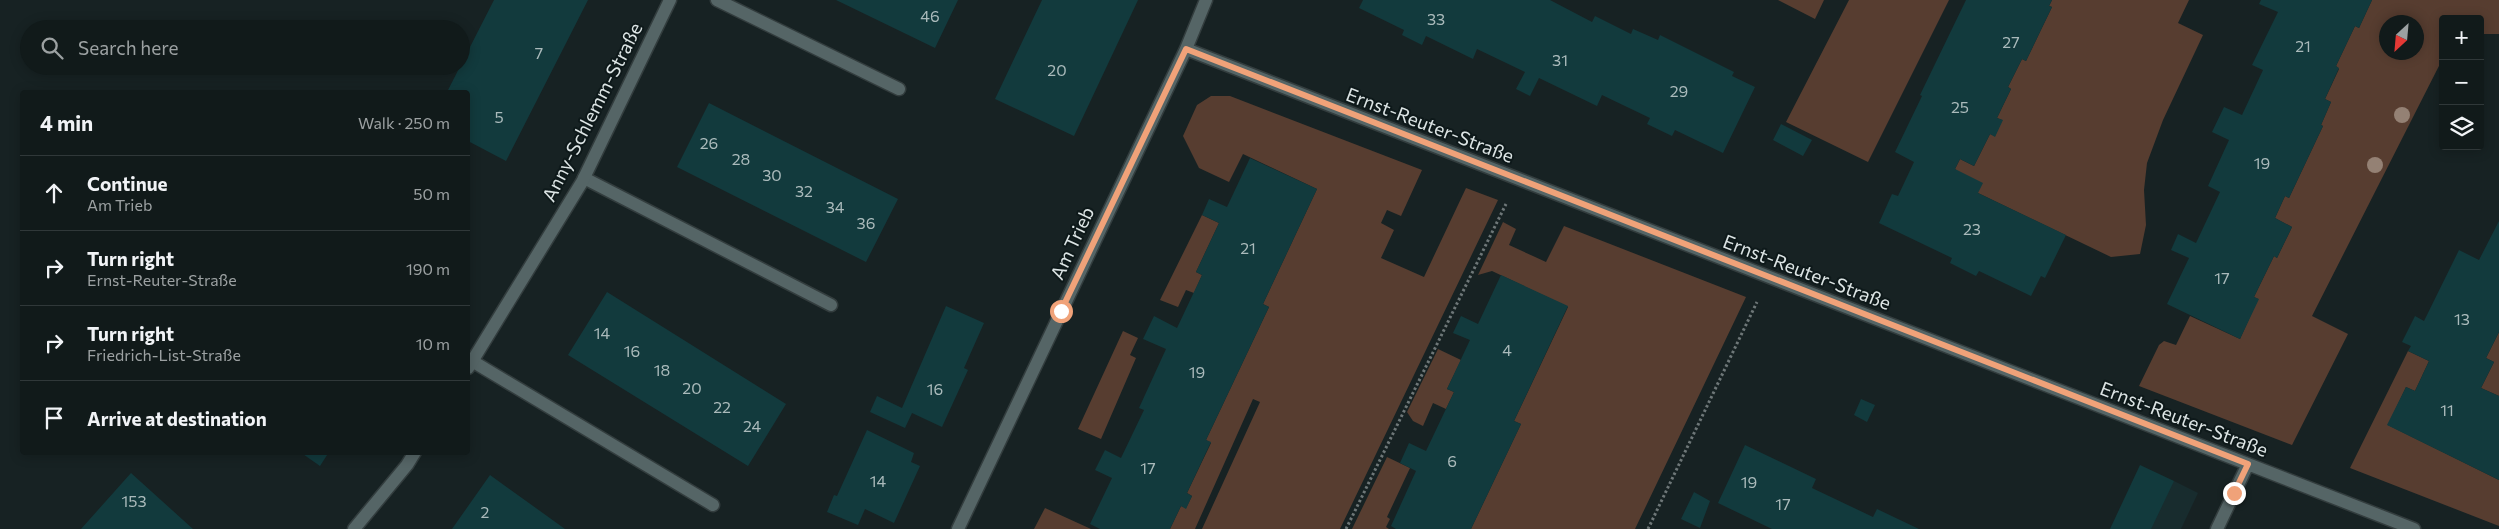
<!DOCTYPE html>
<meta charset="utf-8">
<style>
:root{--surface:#111a1a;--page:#1a2323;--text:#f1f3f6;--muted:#9ca1a2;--line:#303839}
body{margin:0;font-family:Commissioner,sans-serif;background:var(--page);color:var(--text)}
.controls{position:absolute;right:15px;top:15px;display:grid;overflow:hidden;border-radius:5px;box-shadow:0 2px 12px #0003}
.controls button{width:45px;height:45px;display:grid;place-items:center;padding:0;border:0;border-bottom:1px solid var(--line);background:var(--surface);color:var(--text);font:25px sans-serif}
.compass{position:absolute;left:2379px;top:15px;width:45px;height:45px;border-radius:50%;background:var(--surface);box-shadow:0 2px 12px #0003;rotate:206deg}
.stop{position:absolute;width:15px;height:15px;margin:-11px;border:4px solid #f0a279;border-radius:50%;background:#fff}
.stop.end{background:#f0a279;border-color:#fff;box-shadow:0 1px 5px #0008}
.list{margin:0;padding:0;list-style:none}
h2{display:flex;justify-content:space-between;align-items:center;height:65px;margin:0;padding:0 20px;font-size:21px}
h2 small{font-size:16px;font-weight:400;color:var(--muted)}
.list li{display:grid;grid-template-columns:32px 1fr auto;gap:15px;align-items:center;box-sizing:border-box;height:75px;padding:0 20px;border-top:1px solid var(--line)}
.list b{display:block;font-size:19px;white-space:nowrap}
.list p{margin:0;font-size:16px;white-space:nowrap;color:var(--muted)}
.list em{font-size:16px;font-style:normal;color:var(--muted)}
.icon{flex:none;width:28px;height:28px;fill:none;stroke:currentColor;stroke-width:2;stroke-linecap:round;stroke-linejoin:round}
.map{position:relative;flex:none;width:2499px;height:529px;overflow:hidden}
.search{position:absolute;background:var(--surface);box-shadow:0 2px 12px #0003;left:20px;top:20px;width:450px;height:55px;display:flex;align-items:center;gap:12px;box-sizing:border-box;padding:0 18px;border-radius:28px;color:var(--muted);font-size:19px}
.panel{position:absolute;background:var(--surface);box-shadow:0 2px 12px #0003;left:20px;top:90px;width:450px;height:365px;border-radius:5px}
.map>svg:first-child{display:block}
.built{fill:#182c2e}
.green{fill:#573d30;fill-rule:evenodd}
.building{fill:#123a3d}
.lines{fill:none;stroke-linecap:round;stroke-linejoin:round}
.lane-casing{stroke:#333d3e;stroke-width:15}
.street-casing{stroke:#333d3e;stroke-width:15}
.path{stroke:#6e7778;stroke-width:3;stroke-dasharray:2.5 2.5;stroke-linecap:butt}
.lane{stroke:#556566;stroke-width:12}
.street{stroke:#556566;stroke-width:12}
.tree{fill:#948174}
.route{stroke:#f0a279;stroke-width:6}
.labels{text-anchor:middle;stroke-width:4;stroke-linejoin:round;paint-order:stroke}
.number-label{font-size:16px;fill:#aababb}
.street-label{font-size:19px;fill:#dde5e5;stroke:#0e191a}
</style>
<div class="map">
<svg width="2499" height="529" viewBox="0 0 2499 529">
<rect width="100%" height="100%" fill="#172223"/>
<path class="built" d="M2174,481L2198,493L2181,529H2110Z"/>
<path class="green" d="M1778,0H1824L1815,19Z
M1849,0H1949L1868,162L1786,122Z
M2052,0H2189L2178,23L2203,35L2163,120L2147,163L2144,190L2146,225L2140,254L2111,257L1978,193L1955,169L1960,159L1974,166L1990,134L1995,136L2002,120L1997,118L2011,89L2008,87L2022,59L2026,61L2052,7L2049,6Z
M2372,0H2499V34H2480V19H2443V58L2312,316L2348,334L2292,445L2139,386L2159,345L2164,341L2176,345L2190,316L2240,339L2258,299L2254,297L2274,256L2277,258L2292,227L2275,218L2285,196L2289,198L2323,126L2321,125L2331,102L2325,99L2339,69L2336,66L2355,26L2359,28ZM2386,22H2416V52H2386Z
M1211,96H1230L1422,170L1401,216L1387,210L1381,223L1394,230L1381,258L1424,277L1466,188L1498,200L1340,529H1202L1260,402L1253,399L1195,529H1170L1181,506L1186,508L1192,496L1187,493L1211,443L1206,440L1269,307L1263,304L1317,189L1243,154L1229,182L1199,168L1183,136L1197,105Z
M1202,215L1219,223L1196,272L1202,275L1194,293L1186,290L1178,307L1160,300Z
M1503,222L1516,229L1509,245L1546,262L1564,226L1746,297L1635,529H1471L1521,424L1514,421L1568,307L1492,271L1478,275Z
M1123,331L1138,338L1130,355L1136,358L1101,439L1078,429Z
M2499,332V396L2481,388L2494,362L2486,358Z
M1438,349L1461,360L1447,389L1454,392L1446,409L1433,403L1423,426L1413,421L1407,412Z
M2408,351L2429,361L2415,391L2406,387L2388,425L2499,480V526L2350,468Z
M1387,457L1410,468L1387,517L1390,519L1386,527L1389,529H1352Z
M1045,508L1091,529H1034Z"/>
<path class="building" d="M494,0H588L506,161L468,141V92H447Z
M836,0H958L935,48Z
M1042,0H1138L1074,136L995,99Z
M1363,0H1550L1592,22L1595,16L1631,34L1633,29L1658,40L1660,35L1734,72L1732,76L1755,87L1723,153L1675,130L1672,136L1647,124L1650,118L1602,95L1597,106L1539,78L1530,96L1516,89L1525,72L1477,49L1473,59L1426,36L1422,45L1402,35L1404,30L1359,8Z
M1966,0H2052L2049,6L2052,7L2026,61L2022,59L2008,87L2011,89L1997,118L2003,120L1995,137L1990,134L1974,166L1960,159L1955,169L1983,183L1978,193L2066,235L2045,278L2041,276L2031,296L1979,271L1976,276L1950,263L1952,258L1879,223L1892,194L1898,196L1914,162L1895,152L1922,96L1920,95Z
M2261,0H2372L2359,28L2355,26L2336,66L2339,68L2325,99L2331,102L2321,125L2323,126L2289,198L2285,196L2275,218L2292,227L2277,258L2274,256L2254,297L2259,299L2240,339L2167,304L2189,258L2171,250L2178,234L2196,243L2220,192L2208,186L2229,140L2212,132L2224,107L2242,115L2263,70L2252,65L2278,12L2259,4Z
M709,103L898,199L866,262L677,167Z
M1781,124L1812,140L1803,156L1773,140Z
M1250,158L1317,189L1263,304L1269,307L1206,440L1211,442L1187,493L1192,496L1186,509L1181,506L1170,529H1100L1090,524L1112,478L1095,470L1105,450L1121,458L1144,410L1139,408L1166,349L1143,339L1154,316L1177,328L1202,275L1196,272L1219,223L1202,215L1209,199L1227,207Z
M2499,221V332L2486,358L2494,362L2481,388L2499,396V480L2387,425L2406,387L2415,391L2429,361L2408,351L2411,346L2402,342L2415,316L2424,321L2459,250L2479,260Z
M1501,275L1568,306L1514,421L1521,424L1471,529H1396L1391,526L1416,471L1400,463L1409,443L1426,451L1454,392L1447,389L1470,340L1453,333L1461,316L1478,324Z
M607,292L786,404L748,466L568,355Z
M946,306L984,323L964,368L968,370L942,427L912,413L905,428L870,412L877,396L902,408Z
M1861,399L1875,405L1867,422L1854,415Z
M867,430L914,453L911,462L920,466L894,523L865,509L858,525L827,512L834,495L837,496Z
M1745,445L1816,479L1812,488L1873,517L1877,509L1919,529H1772L1718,503Z
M300,452H329L320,466Z
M2140,465L2174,481L2153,525L2151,529H2110Z
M131,473L193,529H81Z
M490,475L547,516L565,529H452Z
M1694,492L1710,501L1700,528L1681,519Z"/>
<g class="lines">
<g class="lane-casing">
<path id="lane" d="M717,0L899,89
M584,178L831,305
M472,361L713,505"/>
</g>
<g class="street-casing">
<path id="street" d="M1186,49L2414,529
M468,368L582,182L670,0
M354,529L407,465L415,452
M958,529L1186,49L1206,0
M2217,529L2248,464"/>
</g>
<path class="path" d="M1346,529L1506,204
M1648,529L1757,302"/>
<use href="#lane" class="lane"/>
<use href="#street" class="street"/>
</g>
<g class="tree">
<circle cx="2402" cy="115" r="8"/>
<circle cx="2375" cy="165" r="8"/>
</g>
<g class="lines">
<path class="route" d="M1061,311L1186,49L2248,464L2234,493"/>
</g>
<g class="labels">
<g class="number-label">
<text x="930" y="22">46</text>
<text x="1436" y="25">33</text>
<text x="2011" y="48">27</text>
<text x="2303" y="52">21</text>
<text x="539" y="59">7</text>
<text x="1560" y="66">31</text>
<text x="1057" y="76">20</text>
<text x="1679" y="97">29</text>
<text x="1960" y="113">25</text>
<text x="499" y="123">5</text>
<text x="709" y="149">26</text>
<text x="741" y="165">28</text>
<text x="2262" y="169">19</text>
<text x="772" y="181">30</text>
<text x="804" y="197">32</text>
<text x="835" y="213">34</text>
<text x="866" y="229">36</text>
<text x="1972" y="235">23</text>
<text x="1248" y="254">21</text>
<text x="2222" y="284">17</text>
<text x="2462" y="325">13</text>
<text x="602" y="339">14</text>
<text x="1507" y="356">4</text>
<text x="632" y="357">16</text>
<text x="662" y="376">18</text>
<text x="1197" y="378">19</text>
<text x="692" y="394">20</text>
<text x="935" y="395">16</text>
<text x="722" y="413">22</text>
<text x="2447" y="416">11</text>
<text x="752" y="432">24</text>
<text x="1452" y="467">6</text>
<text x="1148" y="474">17</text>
<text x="878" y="487">14</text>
<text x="1749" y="488">19</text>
<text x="134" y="507">153</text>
<text x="1783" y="510">17</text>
<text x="485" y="518">2</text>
</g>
<g class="street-label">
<text transform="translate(592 112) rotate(-63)" y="7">Anny-Schlemm-Straße</text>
<text transform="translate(1430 125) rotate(21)" y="7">Ernst-Reuter-Straße</text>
<text transform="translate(1072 243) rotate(-65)" y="7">Am Trieb</text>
<text transform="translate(1807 272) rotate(21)" y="7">Ernst-Reuter-Straße</text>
<text transform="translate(2184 419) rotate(21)" y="7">Ernst-Reuter-Straße</text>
</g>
</g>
</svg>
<div class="controls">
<button>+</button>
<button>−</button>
<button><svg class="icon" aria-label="layers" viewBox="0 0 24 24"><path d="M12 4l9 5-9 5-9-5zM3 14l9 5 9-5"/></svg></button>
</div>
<svg class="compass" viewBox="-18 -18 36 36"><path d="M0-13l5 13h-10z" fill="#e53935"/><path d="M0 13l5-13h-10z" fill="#9ca1a2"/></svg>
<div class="stop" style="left:1061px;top:311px"></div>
<div class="stop end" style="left:2234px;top:493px"></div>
<div class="search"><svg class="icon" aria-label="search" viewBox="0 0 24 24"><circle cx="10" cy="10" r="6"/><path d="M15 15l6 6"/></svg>Search here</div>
<section class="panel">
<h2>4 min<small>Walk · 250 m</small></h2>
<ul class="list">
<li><svg class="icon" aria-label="ahead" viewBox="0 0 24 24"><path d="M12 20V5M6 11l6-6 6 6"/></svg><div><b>Continue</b><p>Am Trieb</p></div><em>50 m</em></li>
<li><svg class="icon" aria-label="right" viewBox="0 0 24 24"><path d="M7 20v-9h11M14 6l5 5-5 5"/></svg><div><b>Turn right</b><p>Ernst-Reuter-Straße</p></div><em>190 m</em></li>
<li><svg class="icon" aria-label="right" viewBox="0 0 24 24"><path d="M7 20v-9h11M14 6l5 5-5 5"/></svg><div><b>Turn right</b><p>Friedrich-List-Straße</p></div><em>10 m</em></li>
<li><svg class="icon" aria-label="arrive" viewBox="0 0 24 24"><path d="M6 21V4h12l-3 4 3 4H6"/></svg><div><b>Arrive at destination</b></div></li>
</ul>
</section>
</div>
